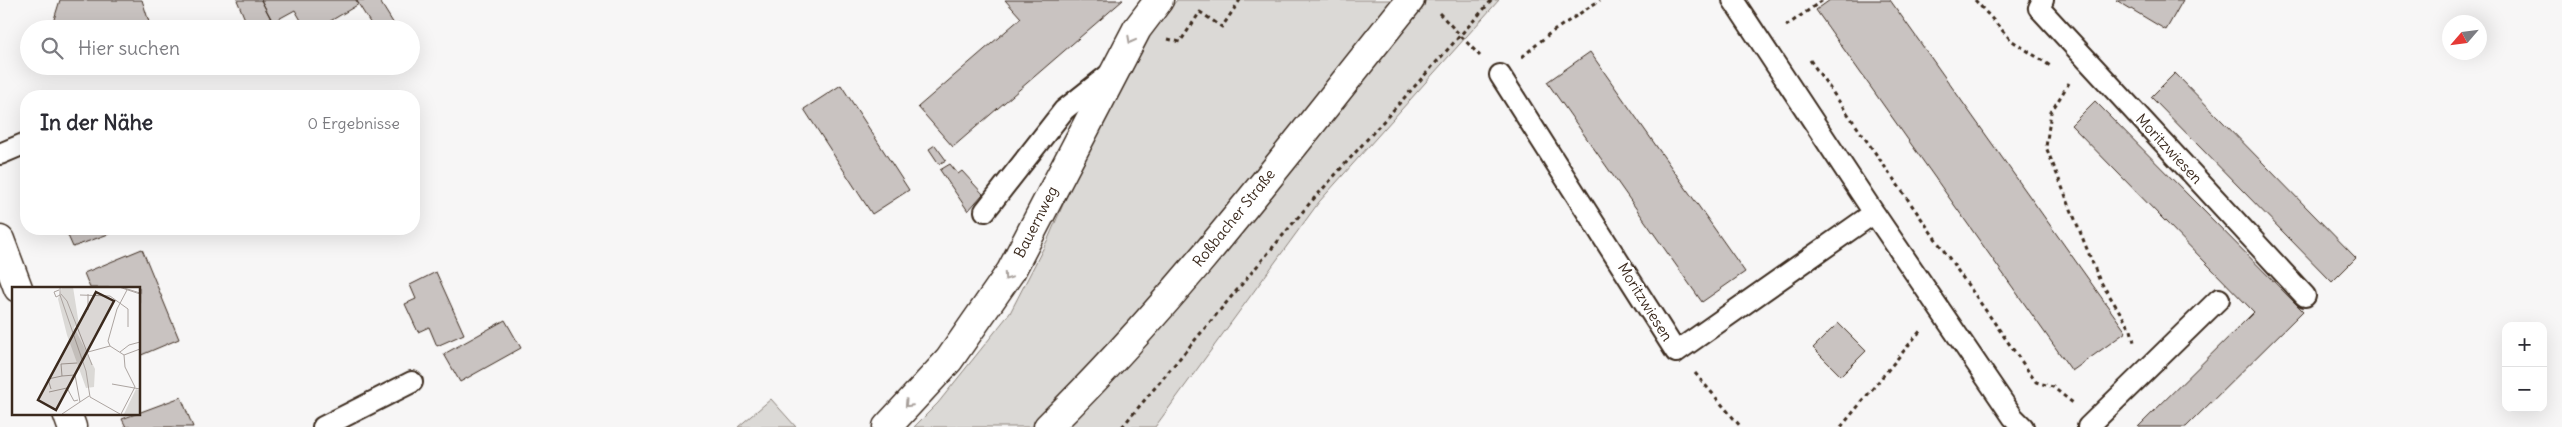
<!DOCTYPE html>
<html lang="de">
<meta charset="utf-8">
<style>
:root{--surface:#fff;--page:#f7f7f7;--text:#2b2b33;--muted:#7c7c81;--line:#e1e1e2}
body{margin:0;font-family:Delius,sans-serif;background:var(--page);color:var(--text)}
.controls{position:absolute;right:15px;bottom:15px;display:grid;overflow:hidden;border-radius:10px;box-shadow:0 5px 20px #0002}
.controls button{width:45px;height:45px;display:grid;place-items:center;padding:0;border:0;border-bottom:1px solid var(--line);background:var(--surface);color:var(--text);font:25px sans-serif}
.compass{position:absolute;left:2442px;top:15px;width:45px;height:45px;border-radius:50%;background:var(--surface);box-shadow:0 5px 20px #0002;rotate:242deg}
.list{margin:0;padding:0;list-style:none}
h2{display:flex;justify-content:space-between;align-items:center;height:65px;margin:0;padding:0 20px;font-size:21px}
h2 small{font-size:16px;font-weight:400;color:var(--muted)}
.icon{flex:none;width:28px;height:28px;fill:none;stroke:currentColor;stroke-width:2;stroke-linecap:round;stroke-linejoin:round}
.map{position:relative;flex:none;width:2562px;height:427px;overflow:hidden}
.search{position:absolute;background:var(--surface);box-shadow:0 5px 20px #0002;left:20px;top:20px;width:400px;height:55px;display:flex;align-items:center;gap:12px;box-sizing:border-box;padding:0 18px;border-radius:28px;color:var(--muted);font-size:19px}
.panel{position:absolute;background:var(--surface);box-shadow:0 5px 20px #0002;left:20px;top:90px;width:400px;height:145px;border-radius:20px}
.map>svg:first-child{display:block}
.green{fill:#dbd9d6;stroke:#8b827a}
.building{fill:#c9c3c1;stroke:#3b2a1e}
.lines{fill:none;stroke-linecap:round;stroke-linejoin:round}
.lane-casing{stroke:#3b2a1e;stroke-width:24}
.street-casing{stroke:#3b2a1e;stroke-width:31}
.primary-casing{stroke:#3b2a1e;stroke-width:31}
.path{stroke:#3b2a1e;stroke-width:3;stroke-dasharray:4 4;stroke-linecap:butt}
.lane{stroke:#fff;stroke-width:20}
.street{stroke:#fff;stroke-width:28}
.primary{stroke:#fff;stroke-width:28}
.oneway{stroke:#a79f9a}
.labels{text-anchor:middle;stroke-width:5;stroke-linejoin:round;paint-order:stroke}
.street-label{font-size:15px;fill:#3b2a1e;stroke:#fff}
.inset-road{fill:none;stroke:#aca4a0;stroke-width:1}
.view{fill:#3b2a1e;fill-opacity:0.15;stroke:#3b2a1e;stroke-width:2.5}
.inset-edge{fill:none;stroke:#3b2a1e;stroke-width:2.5}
</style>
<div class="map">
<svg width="2562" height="427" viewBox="0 0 2562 427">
<rect width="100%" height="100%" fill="#f7f6f6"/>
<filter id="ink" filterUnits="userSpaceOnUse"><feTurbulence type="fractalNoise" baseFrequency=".02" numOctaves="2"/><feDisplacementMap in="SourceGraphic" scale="10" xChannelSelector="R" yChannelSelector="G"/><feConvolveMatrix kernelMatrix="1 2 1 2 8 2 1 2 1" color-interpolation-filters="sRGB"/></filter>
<g filter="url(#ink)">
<path class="green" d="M1177,0H1499L1319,202L1155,427H914L938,403L1010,313L1048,239L1122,69Z
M771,399L796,427H738Z"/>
<path class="building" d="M60,0H142L149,22L136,29H51Z
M237,0H261L276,29H249Z
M261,0H356L359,4L317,29H306L295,10L273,22Z
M356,0H379L397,29H374Z
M1005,0H1123L953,147L918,107L1021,18Z
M1830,0H1890L2126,332L2072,371L1816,10Z
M2116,0H2183L2166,30Z
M1590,52L1745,272L1702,302L1547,82Z
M2175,73L2356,258L2332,282L2151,97Z
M841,85L909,190L872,214L804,109Z
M2095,101L2303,311L2186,427H2138L2254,312L2071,125Z
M935,145L946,160L939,164L929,149Z
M950,164L958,174L962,171L983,194L968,211L940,170Z
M65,229H122L73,247Z
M142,249L179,339L139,356V288H90L84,273Z
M436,272L464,334L437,346L429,327L418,332L405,304L416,299L410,285Z
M505,320L521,348L460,382L444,354Z
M1838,323L1866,351L1841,376L1813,348Z
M181,397L193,427H126L122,419Z"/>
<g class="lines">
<g class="lane-casing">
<path id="lane" d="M2043,0L2039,8L2305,296
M1500,75L1676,352L1874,213L1733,0
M0,154L26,143
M985,211L1064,110L1112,72
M1874,213L2013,417L2023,427
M323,427L412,382
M2088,427L2219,299"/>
</g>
<g class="street-casing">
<path id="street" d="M0,240L18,288
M67,413L72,427
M887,427L949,360L1011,271L1137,29L1159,0"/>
</g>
<g class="primary-casing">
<path id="primary" d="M1048,427C1181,296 1293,145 1410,0"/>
</g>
<path class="path" d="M1975,0L2011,40L2052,67
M1439,13L1480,56
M1786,26L1823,0
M1168,39L1180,42L1200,12L1222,27L1240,0
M1522,57L1549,34L1600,0
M1810,60L2036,382L2053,387L2073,403
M2069,83L2051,112L2046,147L2099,279L2131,330L2134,342
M1695,373L1741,427
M1122,427L1310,203L1492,0
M1841,427L1921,330"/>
<use href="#lane" class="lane"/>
<use href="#street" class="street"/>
<use href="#primary" class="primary"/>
</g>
<defs><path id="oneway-chevron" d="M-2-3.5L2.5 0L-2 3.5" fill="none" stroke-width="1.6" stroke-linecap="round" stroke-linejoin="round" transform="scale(1.25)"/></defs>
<g class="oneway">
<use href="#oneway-chevron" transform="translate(1131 40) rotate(118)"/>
<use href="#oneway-chevron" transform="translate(1007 277) rotate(124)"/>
<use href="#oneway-chevron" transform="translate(908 404) rotate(133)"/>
</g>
</g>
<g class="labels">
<g class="street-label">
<text transform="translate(2169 149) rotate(47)" y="5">Moritzwiesen</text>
<text transform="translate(1234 218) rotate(-51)" y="5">Roßbacher Straße</text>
<text transform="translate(1036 222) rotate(-63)" y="5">Bauernweg</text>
<text transform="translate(1645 302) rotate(58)" y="5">Moritzwiesen</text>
</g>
</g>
<g transform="translate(12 287)">
<rect width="128" height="128" fill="#f7f6f6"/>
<path d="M50,0H61L67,38L62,40L83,82L82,100L74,101L55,48L46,12ZM124,102L127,103V127H112Z" fill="#dbd9d6"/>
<path class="inset-road" d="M107,0L128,7M109,0L128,6M47,3L42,5L44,10L48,8V0M115,3L105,22L96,54L98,59L112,68L113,80L123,100M49,7L55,14L80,78M76,7V23M48,8L74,84L78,110L108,127M68,8L98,9L116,22V40M76,65L98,59M108,65L117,58L128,55M112,68L128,62M65,76L49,77L50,89L63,88L68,115M100,97L128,102M39,102L36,92L50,89M37,105L55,101L62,114L66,113M50,127L77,109M109,127L123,100"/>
<path class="view" d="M84,5L102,14L44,123L26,113Z"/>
<rect width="128" height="128" class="inset-edge"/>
</g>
</svg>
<div class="controls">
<button>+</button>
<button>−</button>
</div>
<svg class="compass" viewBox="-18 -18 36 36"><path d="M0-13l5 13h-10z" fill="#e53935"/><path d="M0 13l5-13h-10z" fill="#7c7c81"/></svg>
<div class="search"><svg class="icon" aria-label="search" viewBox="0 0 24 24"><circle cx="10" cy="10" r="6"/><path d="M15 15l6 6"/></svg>Hier suchen</div>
<section class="panel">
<h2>In der Nähe<small>0 Ergebnisse</small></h2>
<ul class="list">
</ul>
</section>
</div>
